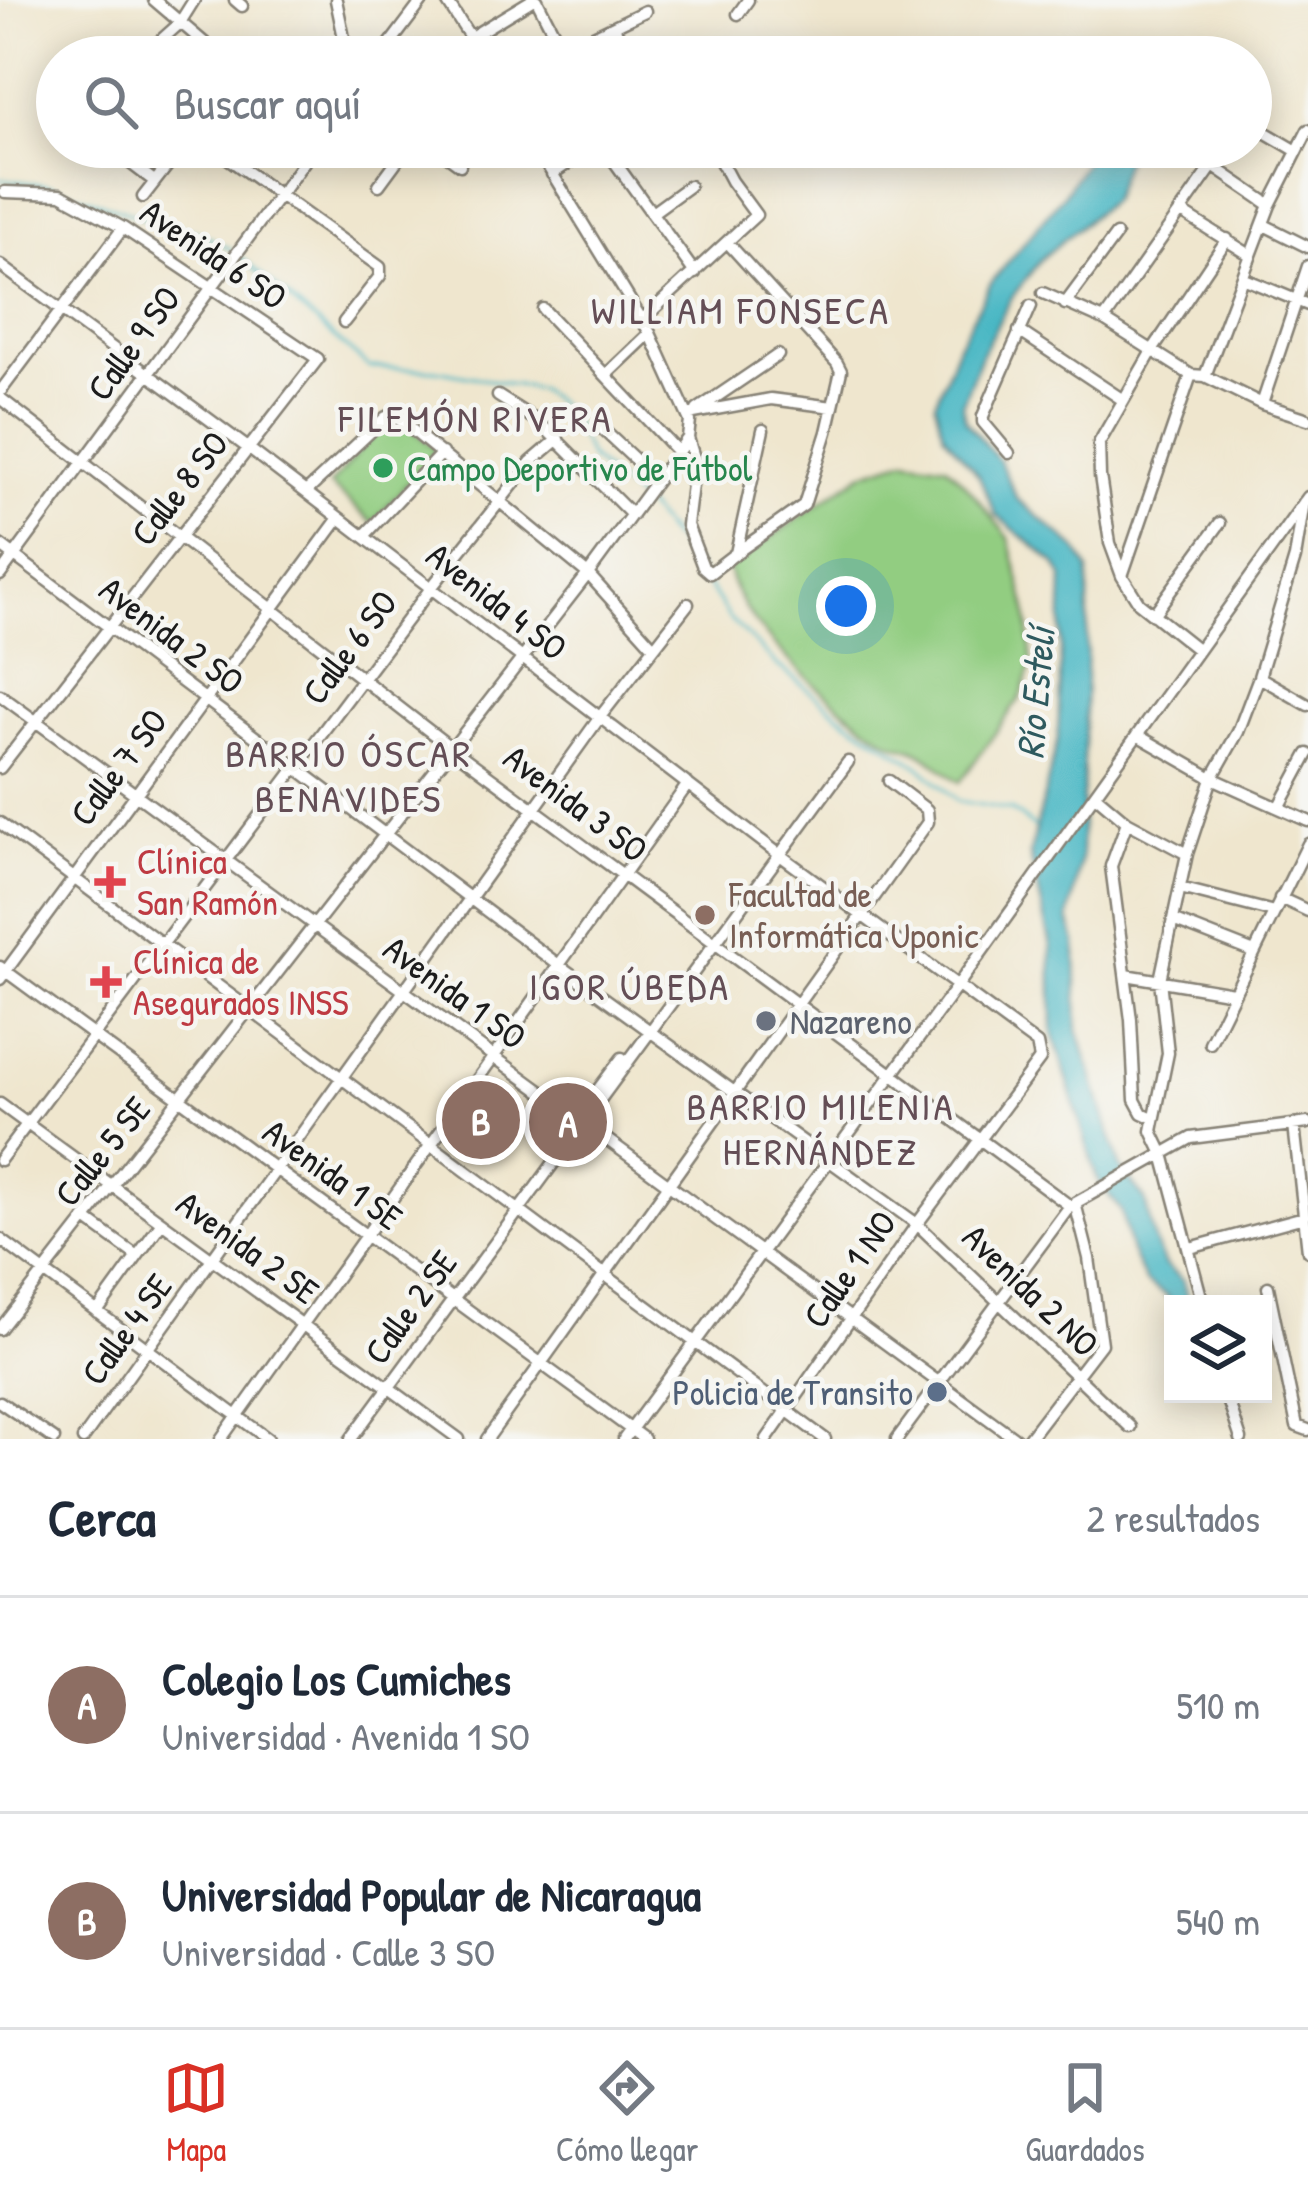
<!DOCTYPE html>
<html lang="es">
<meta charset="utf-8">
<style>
:root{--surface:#fff;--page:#f2f2f3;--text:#1f2937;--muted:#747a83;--line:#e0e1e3;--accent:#d93025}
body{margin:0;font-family:"Patrick Hand",sans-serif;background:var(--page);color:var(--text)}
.controls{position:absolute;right:36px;bottom:36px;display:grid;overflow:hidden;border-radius:0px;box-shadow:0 6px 30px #0003}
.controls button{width:108px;height:108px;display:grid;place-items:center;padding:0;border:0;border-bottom:3px solid var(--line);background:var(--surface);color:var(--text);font:60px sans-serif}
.you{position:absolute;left:846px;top:606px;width:42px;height:42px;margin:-30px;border:9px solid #fff;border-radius:50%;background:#1a73e8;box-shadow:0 0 0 18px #1a73e833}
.badge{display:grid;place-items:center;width:78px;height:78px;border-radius:50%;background:var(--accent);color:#fff;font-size:39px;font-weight:700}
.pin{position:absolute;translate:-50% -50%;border:6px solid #fff;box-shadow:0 3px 12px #0006}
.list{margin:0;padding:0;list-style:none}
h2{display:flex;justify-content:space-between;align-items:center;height:156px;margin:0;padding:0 48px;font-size:51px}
h2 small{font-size:39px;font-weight:400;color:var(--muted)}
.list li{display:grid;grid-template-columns:78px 1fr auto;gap:36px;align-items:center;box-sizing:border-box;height:216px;padding:0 48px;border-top:3px solid var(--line)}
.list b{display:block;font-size:45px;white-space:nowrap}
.list p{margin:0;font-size:39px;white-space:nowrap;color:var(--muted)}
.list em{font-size:39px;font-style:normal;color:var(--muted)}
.icon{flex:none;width:66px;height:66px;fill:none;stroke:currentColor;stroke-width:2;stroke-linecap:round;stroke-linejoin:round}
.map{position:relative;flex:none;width:1308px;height:1439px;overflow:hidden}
.search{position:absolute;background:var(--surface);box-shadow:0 6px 30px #0003;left:36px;right:36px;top:36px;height:132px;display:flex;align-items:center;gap:30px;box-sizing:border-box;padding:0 42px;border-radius:66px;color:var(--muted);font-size:45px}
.sheet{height:588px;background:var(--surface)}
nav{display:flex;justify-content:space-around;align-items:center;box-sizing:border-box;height:168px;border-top:3px solid var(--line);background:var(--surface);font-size:33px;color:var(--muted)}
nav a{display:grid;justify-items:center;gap:6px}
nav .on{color:var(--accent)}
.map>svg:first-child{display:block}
.green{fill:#92cd81;stroke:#57744e;stroke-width:3}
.water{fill:#4ab7c4;stroke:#336a70;stroke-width:3}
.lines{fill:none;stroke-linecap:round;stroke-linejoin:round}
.stream{stroke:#4ab7c4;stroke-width:3}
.minor-casing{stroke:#868175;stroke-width:15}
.minor{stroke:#fff;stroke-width:10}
.leisure-dot{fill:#2e9e5b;stroke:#f6f6f2;stroke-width:4.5}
.health-dot{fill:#e0444e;stroke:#f6f6f2;stroke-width:4.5}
.education-dot{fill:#8d6e63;stroke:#f6f6f2;stroke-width:4.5}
.worship-dot{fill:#6b7280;stroke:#f6f6f2;stroke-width:4.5}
.service-dot{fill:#5c6f8a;stroke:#f6f6f2;stroke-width:4.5}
.labels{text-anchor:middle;stroke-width:9;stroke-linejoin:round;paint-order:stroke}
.street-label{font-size:36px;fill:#1c1c1c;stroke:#f6f6f2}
.leisure-label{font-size:36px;fill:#27864d;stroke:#f6f6f2;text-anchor:start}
.health-label{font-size:36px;fill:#be3a42;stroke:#f6f6f2;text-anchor:start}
.education-label{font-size:36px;fill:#785e54;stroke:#f6f6f2;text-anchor:start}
.worship-label{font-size:36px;fill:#5b616d;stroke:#f6f6f2;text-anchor:start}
.service-label{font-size:36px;fill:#4e5e75;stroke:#f6f6f2;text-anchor:end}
.neighbourhood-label{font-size:39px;letter-spacing:3px;fill:#644e56;stroke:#f6f6f2}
.water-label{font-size:39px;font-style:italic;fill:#2e5a5f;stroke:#f6f6f2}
</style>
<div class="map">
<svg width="1308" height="1439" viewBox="0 0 1308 1439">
<rect width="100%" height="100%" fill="#f6f6f2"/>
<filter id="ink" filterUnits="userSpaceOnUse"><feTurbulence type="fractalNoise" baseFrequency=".00833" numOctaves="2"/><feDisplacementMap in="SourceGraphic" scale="24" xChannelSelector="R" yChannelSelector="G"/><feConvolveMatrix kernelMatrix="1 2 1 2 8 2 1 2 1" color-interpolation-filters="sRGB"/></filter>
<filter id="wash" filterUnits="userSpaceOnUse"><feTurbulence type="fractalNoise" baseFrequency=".004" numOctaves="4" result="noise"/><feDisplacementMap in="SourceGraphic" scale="48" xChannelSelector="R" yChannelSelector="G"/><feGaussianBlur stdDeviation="2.7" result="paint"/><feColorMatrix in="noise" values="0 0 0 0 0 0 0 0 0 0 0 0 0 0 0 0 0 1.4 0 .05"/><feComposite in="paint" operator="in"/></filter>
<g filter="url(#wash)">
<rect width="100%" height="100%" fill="#efe6ce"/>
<path class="green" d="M393,412L436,450L373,523L330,485Z
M906,459L946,465L969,488L1009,538L1027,609L1032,664L1021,697L960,782C945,773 930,756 915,750C906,746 897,746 888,741C839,710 736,624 728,567L865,472Z"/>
<path class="water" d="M1095,147H1130L1111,200L1042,258L1012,297L981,355L962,405L966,421L1000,462L1017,499L1075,547L1089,570L1081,858L1069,919L1076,942L1078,1029L1120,1167L1145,1200L1154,1241L1165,1265L1183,1281L1189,1304H1173V1313L1167,1296L1145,1282L1130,1249L1121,1211L1097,1179L1053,1033L1051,946L1030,854L1058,738L1063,577L1056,564L996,515L979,476L943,433L935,403L958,345L991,283L1064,194Z"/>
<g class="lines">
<path class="stream" d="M0,179L53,186L155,222L197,231L232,250
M239,256L369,367L436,370L538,389L568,410L589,457L638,499
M645,505L693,562L729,618L776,664L845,719L919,766L958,801L1011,810L1034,827"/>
</g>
</g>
<g filter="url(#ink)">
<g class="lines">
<g class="minor-casing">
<path id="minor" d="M154,0L221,57
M235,0L242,6
M336,0L348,57
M446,0L483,57
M537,0L563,51
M738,14L748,0
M614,27L629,57
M471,37L532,0
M142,57L179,24L194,0
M380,57L423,0
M550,57L645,11
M1251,124L1297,151
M109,147L154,181
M212,147L380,267V276L344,322
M435,147L460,165
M536,147L650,333L690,421L688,438L695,461L687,525L703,567L710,573L736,553L763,430
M604,147L695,273
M1213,166L1270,205
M552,174L592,147
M379,185L407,147
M143,197L182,147
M1180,211L1250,255
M652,213L689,186
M1264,225L1308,247
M727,242L837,363L841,371L827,432L804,505L736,553
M0,265L248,448L780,855L1037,1044L1040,1059L917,1224L767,1439
M1245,279L1308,305
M1043,293L1104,320L1191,375L1205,376L1262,404L1308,419
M1065,304L1116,235
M543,309L677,451
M642,320L756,215L731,181L713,147
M1104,320L1226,147
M1019,331L1123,400
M606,375L650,333
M1205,376L1270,205L1308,130
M0,392L123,228
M498,396L539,422L632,515
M0,398L450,747L1070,1206
M1262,404L1308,266
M697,410L778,355
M688,414L771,399L833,407
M599,426L657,480
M1009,453L983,422V416L1031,306
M306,492L386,417L394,415L588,574L652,645
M364,536L442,453
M0,545L560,966L917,1224L1130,1427
M0,575L315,147
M1122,576L1191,375
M1153,615L1220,523
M1197,649L1139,603L1122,576L1110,543L1100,476L1099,443L1152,351L1227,239
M1259,677L1308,705
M0,695L1016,1439
M1137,735L1212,778L1308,821
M0,768L318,359L123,228L61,194L5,192
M1095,795L1127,822L1187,854
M1280,806L1308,754
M1127,822L1111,866L1131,1020L1135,1100L1142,1113L1153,1118
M0,823L825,1439
M1180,888L1274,912
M1280,898L1308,911
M1173,920L1254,952
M0,967L644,1439
M1126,975L1233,993
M0,979L339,518
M1210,1043L1308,844
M0,1104L459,1439
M582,1121L581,1112L622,1058
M1294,1125L1308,1251
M0,1160L431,588L531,462L558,439
M86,1219L137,1256
M0,1239L268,1439
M1190,1248L1304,1217
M1268,1287L1297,1426L1308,1430
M1203,1304L1163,1154L1152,1131L1168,1053L1160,980L1187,854L1212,778L1238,732L1259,677L1295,558L1304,502
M97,1312L162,1222
M0,1329L588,574L688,438
M1226,1394L1241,1439
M0,1402L54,1439
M83,1439L600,717L688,604
M221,1439L688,784
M351,1439L848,762
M487,1439L928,822L927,810L889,781
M624,1439L958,985L1308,497
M897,1439L1070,1206L1191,1138L1308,1123
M1028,1439L1101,1344L1089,1258L1075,1203"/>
</g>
<use href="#minor" class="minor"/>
</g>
</g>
<circle class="leisure-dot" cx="383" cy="468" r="12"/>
<g class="health-dot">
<path d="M104 864h12v12h12v12h-12v12h-12v-12h-12v-12h12z"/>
<path d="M100 964h12v12h12v12h-12v12h-12v-12h-12v-12h12z"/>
</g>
<circle class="education-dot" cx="705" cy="915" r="12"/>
<circle class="worship-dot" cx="766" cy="1021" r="12"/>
<circle class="service-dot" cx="937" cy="1392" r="12"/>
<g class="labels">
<g class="street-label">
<text transform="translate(214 254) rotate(34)" y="13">Avenida 6 SO</text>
<text transform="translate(133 343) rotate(-54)" y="13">Calle 9 SO</text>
<text transform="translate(179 488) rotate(-52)" y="13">Calle 8 SO</text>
<text transform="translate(497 601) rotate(38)" y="13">Avenida 4 SO</text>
<text transform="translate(172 635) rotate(37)" y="13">Avenida 2 SO</text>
<text transform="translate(349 647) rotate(-53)" y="13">Calle 6 SO</text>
<text transform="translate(118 767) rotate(-53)" y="13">Calle 7 SO</text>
<text transform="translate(576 803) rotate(37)" y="13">Avenida 3 SO</text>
<text transform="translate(455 992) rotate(36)" y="13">Avenida 1 SO</text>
<text transform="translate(102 1151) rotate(-51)" y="13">Calle 5 SE</text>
<text transform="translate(333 1174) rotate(36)" y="13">Avenida 1 SE</text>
<text transform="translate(248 1247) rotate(36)" y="13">Avenida 2 SE</text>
<text transform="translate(849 1269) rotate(-55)" y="13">Calle 1 NO</text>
<text transform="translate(1031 1290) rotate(44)" y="13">Avenida 2 NO</text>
<text transform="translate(410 1307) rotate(-54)" y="13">Calle 2 SE</text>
<text transform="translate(126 1329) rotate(-54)" y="13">Calle 4 SE</text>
</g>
<g class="leisure-label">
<text x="407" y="481">Campo Deportivo de Fútbol</text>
</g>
<g class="health-label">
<text x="137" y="874">Clínica<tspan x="137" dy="41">San Ramón</tspan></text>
<text x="133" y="974">Clínica de<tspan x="133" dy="41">Asegurados INSS</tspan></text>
</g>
<g class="education-label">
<text x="729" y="907">Facultad de<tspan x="729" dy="41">Informática Uponic</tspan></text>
</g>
<g class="worship-label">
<text x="790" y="1034">Nazareno</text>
</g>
<g class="service-label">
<text x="913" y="1405">Policia de Transito</text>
</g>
<g class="neighbourhood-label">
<text x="741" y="324">WILLIAM FONSECA</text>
<text x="476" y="432">FILEMÓN RIVERA</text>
<text x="349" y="767">BARRIO ÓSCAR<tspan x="349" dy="45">BENAVIDES</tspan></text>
<text x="630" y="1000">IGOR ÚBEDA</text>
<text x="821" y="1120">BARRIO MILENIA<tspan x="821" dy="45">HERNÁNDEZ</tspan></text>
</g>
<g class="water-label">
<text transform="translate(1035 693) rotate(-85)" y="14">Río Estelí</text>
</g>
</g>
</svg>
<div class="controls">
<button><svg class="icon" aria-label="layers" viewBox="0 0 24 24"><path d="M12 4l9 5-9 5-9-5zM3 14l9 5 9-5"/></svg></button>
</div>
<div class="you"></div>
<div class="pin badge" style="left:568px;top:1122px;background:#8d6e63">A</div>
<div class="pin badge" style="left:481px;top:1120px;background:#8d6e63">B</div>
<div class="search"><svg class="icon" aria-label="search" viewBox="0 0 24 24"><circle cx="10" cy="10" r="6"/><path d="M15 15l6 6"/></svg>Buscar aquí</div>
</div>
<section class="sheet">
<h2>Cerca<small>2 resultados</small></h2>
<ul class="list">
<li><span class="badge" style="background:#8d6e63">A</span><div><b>Colegio Los Cumiches</b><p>Universidad · Avenida 1 SO</p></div><em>510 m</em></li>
<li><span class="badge" style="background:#8d6e63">B</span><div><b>Universidad Popular de Nicaragua</b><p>Universidad · Calle 3 SO</p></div><em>540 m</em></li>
</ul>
</section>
<nav>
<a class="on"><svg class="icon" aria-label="map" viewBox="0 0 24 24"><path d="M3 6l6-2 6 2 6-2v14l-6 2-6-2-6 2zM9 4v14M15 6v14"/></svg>Mapa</a>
<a><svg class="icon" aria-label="directions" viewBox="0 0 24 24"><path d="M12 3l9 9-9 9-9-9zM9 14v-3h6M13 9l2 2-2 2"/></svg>Cómo llegar</a>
<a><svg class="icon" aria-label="saved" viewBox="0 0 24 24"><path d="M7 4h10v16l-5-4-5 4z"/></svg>Guardados</a>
</nav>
